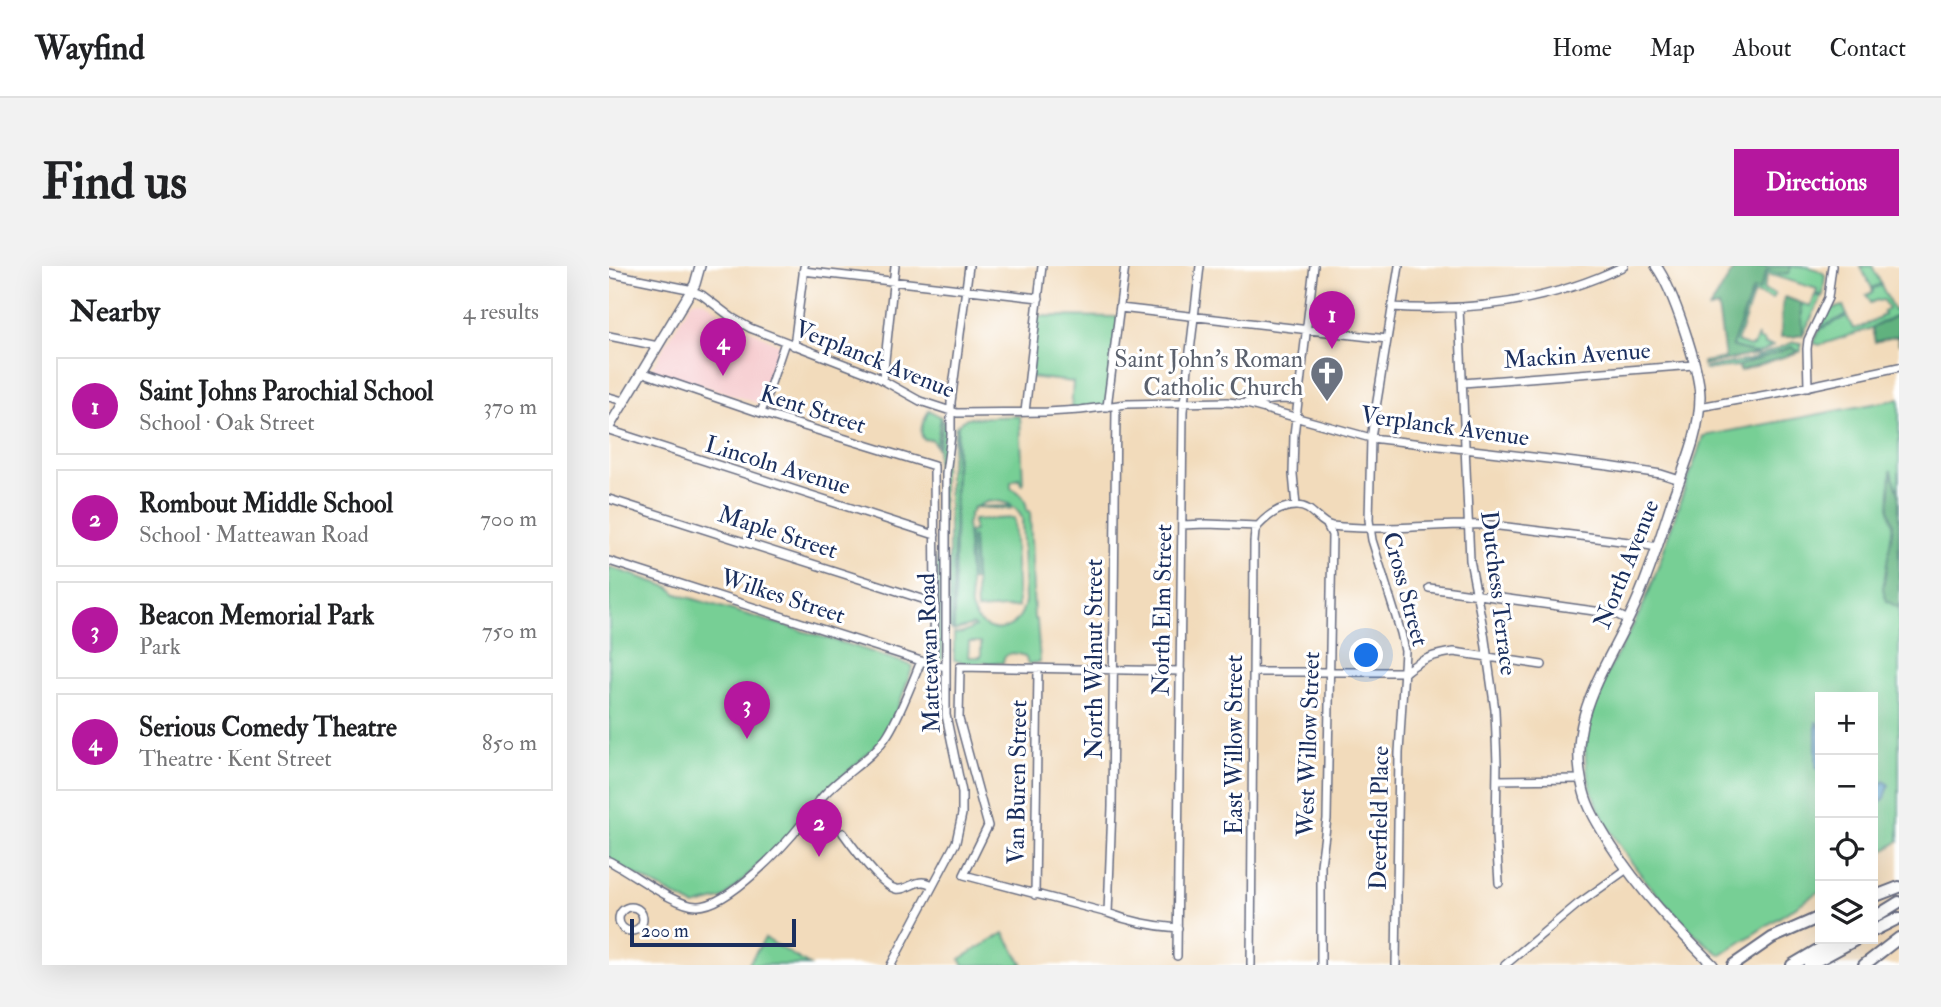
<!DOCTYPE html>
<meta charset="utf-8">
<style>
:root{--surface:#fff;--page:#f2f2f2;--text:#202124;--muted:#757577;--line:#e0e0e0;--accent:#b5179e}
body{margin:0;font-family:"IM FELL Double Pica",serif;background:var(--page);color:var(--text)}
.controls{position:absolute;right:21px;bottom:21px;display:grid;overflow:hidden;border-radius:0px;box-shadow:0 7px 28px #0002}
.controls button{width:63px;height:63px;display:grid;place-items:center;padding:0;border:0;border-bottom:2px solid var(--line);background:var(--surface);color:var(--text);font:35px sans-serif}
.scale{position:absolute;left:21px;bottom:18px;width:166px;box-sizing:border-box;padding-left:7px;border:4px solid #1b2f5e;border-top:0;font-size:19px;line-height:24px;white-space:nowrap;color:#1b2f5e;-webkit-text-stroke:5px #fff;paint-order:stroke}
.you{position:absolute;left:758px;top:390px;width:24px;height:24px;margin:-18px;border:5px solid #fff;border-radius:50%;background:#1a73e8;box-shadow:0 0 0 10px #1a73e833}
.badge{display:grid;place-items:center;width:46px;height:46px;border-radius:50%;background:var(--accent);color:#fff;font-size:23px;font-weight:700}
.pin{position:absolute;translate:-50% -58px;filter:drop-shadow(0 2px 4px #0008)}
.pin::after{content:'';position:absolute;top:37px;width:24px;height:21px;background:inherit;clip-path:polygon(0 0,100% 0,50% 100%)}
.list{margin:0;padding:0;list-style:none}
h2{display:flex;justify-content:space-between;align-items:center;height:91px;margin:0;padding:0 28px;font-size:30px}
h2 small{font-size:23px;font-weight:400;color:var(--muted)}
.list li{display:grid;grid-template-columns:46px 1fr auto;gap:21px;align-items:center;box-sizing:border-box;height:98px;margin:0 14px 14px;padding:0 14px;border:2px solid var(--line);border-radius:0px}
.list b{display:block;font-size:26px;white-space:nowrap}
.list p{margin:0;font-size:23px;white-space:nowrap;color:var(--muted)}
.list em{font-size:23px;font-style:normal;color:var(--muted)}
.icon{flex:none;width:38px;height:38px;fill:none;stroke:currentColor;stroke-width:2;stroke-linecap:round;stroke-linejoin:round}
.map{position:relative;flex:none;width:1290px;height:699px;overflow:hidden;border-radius:0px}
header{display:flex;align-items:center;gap:42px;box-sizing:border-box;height:98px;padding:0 35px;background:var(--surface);border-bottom:2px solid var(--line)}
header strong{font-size:33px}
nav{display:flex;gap:38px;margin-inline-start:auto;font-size:24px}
.intro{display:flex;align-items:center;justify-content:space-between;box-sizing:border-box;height:168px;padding:0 42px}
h1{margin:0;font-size:49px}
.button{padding:18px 32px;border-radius:0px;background:var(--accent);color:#fff;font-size:24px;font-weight:700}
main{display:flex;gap:42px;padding:0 42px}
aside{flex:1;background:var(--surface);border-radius:0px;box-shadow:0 7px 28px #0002}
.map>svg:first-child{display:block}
.built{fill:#f7cfd2}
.green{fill:#77cf95;stroke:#497f7a;stroke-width:2;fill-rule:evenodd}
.forest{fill:#61b27e;stroke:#3e706e;stroke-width:2}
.water{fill:#5bacd6;stroke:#3b6e9a;stroke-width:2}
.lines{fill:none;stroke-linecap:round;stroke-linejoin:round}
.minor-casing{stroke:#666b7f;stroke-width:10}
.major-casing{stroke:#666b7f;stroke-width:12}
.highway-casing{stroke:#666b7f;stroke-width:14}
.minor{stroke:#fff;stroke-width:7}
.major{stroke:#fff;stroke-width:9}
.highway{stroke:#fff;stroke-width:10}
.labels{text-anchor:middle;stroke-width:6;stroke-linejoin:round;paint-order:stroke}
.street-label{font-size:24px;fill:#1b2f5e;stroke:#fff}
.worship-label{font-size:24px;fill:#5b616d;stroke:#fff;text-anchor:end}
</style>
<header>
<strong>Wayfind</strong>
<nav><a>Home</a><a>Map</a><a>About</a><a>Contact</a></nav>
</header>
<div class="intro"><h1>Find us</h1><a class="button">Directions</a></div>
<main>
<aside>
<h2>Nearby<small>4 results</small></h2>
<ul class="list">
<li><span class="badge">1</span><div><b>Saint Johns Parochial School</b><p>School · Oak Street</p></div><em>370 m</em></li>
<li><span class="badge">2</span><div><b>Rombout Middle School</b><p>School · Matteawan Road</p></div><em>700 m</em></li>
<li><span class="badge">3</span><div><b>Beacon Memorial Park</b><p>Park</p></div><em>750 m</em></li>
<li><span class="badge">4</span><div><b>Serious Comedy Theatre</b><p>Theatre · Kent Street</p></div><em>850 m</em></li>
</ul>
</aside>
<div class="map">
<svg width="1290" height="699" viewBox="0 0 1290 699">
<rect width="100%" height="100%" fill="#fff"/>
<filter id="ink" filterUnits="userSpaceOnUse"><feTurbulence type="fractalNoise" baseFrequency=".0143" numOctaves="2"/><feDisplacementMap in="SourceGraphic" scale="14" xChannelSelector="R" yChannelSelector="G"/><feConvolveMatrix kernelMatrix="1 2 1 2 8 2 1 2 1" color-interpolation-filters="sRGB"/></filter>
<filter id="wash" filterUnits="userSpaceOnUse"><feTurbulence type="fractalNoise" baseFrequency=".00686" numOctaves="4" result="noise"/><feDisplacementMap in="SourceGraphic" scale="28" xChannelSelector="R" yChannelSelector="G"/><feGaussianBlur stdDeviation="1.57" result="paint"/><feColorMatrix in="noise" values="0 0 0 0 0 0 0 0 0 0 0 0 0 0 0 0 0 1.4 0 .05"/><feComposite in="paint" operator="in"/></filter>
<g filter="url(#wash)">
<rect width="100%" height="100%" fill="#f2dbbb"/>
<path class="built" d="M88,34L95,35L131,59L171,79L151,138L42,103L82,36Z"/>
<path class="green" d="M1182,0C1196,0 1206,0 1216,9L1214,30L1207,28L1208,23L1159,8L1154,24L1166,28L1164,33L1145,27L1128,76L1141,81L1145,79L1149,69V73L1156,76V79H1164C1149,92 1141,86 1123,81L1144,22L1150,24L1158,4L1180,7Z
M1251,0H1263L1272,18L1263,22Z
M1272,19L1285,45L1290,43V48L1263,62L1211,79L1204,77L1211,63L1238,50L1244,63L1252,61L1275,49L1274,46L1279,43L1274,34L1269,35L1268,34L1261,37L1257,29L1264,26L1263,23Z
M1206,29L1213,31L1194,68L1192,37L1202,40Z
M1234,40L1238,49L1211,62L1221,43Z
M428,50L510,51L498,141L462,145L464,116L421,111Z
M1185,76L1192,77V85L1190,86L1183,81L1129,100L1096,104L1095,102L1140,94Z
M1290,133V575L1264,592V431H1211V625L1112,689C1068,658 1006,584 986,534C978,514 975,492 977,471C983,422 1016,380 1036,335C1048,308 1056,279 1066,250C1075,223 1086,197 1094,170Z
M320,144L332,151L327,181L323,174L314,173C309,163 316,153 320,144Z
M411,150L414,218H412L410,212L402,216V222C413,227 417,233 418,245H421L425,352L428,355L431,396L419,398L416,390C407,386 394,385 394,397H356L345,394V368L354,367L366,361L364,359L345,365L347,206L349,158L358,152ZM386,235C399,236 407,240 413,252L416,335C411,369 374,374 362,342L358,258L361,248L365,241L402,243V240L367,241L377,236ZM360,376H372V391H359Z
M334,155L339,156L334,209V392L332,395L328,396V188Z
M347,159L343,364L340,362V207Z
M405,252L409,341L368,344L364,269L363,272L365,314H362L360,266L365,265L364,254Z
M0,301L60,321L68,328L251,382L304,400L279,469L215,528L195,555L115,632L85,640L0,595Z
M395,667L414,699H355L351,693Z
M156,672L200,699H139Z"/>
<path class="forest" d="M1127,0H1182L1180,7L1170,8L1158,4L1150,24L1144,23L1123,80L1148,88L1094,99V96L1116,92L1109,41L1100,43Z
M1176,31L1192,37L1194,68L1184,71H1172L1173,41Z
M1290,48V79L1288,70L1266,76L1263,62Z
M1183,81L1190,86L1131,105L1129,100Z
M1282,204L1290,228V342L1278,335L1274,323L1284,258L1280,244Z"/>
<path class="water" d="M1207,455L1211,463V503L1207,501Z
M1275,515L1280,519L1276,532L1264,542V521L1270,520Z"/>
</g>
<g filter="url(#ink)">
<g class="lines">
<g class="minor-casing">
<path id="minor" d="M194,5L430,32
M0,7L79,23L93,29L122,51L141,62L266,110L311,135L348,147L438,146L471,144L518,138L618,136L638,138L762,172L999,200L1052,208L1071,214
M783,41C862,46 943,35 1015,0
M511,42L778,73
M850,42L861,294L875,367L886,444L888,498L887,569L890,617
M0,70L49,80
M185,80L195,1
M32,106L152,147L325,200L326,337L324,399
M274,113L286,0
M854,117L1085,99
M1199,121L1198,83L1199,74L1219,32L1223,0
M0,131L14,135
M637,137L672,133L688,134
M498,141L516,0
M1090,141L1168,127L1290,101
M416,146L433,0
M152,147L176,76
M0,164L326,269
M0,233L326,337
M687,240L684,208L685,169L705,0
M573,259L597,258L649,260C659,249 672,240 687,240C703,239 710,258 723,260C777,266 829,257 882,259L1020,276L1048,281
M0,295L312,395L337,401
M820,322L1007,348L1019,354
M644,406H796
M796,406C811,394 825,388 845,386L933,399
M888,514L972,513
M234,567C244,581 272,620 287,623C297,625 305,615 314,616C318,616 321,618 324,619
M0,595C23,606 66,641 89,640C120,640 176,579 195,555C202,547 207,538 214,530C234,507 263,494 279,468C291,449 303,417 312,395
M426,629L429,403
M10 653a12 12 0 1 1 24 0a12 12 0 1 1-24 0Z
M499,647L503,541L507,140
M569,662C543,660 522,656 499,647L355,609L379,560L350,453L351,401L572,405
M568,690L574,145L591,0
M282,699L347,576L353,548V526L337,449V207L342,169V136L360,0
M642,699L645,276L646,265L649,260
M712,699V599L718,553L723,269L718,259
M787,699L790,487L796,385L792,367L763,274L760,254L762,172L790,0
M896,699L969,638L1018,603"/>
</g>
<g class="major-casing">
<path id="major" d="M1047,0C1064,23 1090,101 1091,130C1091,166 1076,199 1064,232C1051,272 1039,313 1020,352C992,410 956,457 975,526C980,545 991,561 1001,578C1031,625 1065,660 1104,699
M0,161L86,18L91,0"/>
</g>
<g class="highway-casing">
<path id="highway" d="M1264,631L1290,621
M1264,652L1290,636
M1264,665L1290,652
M1124,699L1163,672L1211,651
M1183,699L1227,673
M1200,699L1248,673
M1255,699L1290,672"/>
</g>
<use href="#minor" class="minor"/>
<use href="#major" class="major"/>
<use href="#highway" class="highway"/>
</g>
</g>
<defs>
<g id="church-pin" transform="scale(1.75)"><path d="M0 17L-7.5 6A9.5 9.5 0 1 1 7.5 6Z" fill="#6b7280" stroke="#fff"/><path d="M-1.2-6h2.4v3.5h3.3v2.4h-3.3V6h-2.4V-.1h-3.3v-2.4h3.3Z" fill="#fff"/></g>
</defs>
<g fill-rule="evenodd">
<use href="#church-pin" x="718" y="107"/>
</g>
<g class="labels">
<g class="street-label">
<text transform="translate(968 89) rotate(-4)" y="8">Mackin Avenue</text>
<text transform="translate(266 93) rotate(22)" y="8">Verplanck Avenue</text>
<text transform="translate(204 143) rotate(18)" y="8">Kent Street</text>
<text transform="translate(836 160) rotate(8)" y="8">Verplanck Avenue</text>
<text transform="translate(169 199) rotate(17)" y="8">Lincoln Avenue</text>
<text transform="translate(169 266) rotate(18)" y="8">Maple Street</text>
<text transform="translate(1017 298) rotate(-68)" y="8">North Avenue</text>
<text transform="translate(797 323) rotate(75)" y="8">Cross Street</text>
<text transform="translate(890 327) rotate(83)" y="8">Dutchess Terrace</text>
<text transform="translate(174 330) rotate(18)" y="8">Wilkes Street</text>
<text transform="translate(553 344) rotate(-89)" y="8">North Elm Street</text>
<text transform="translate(320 387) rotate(-92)" y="8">Matteawan Road</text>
<text transform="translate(485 393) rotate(-90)" y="8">North Walnut Street</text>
<text transform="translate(699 478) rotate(-88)" y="8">West Willow Street</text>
<text transform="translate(625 479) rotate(-90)" y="8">East Willow Street</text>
<text transform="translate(408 516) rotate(-89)" y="8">Van Buren Street</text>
<text transform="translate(770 552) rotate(-89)" y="8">Deerfield Place</text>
</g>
<g class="worship-label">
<text x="694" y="101">Saint John's Roman<tspan x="694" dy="28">Catholic Church</tspan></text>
</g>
</g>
</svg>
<div class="controls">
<button>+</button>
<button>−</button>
<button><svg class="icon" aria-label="locate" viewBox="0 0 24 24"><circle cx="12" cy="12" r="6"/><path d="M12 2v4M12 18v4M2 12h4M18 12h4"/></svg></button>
<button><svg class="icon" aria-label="layers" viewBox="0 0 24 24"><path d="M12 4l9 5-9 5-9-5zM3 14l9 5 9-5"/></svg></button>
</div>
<div class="scale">200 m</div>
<div class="you"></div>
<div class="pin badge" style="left:723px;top:83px">1</div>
<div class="pin badge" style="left:210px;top:591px">2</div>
<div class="pin badge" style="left:138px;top:473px">3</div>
<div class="pin badge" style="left:114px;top:110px">4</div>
</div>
</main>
